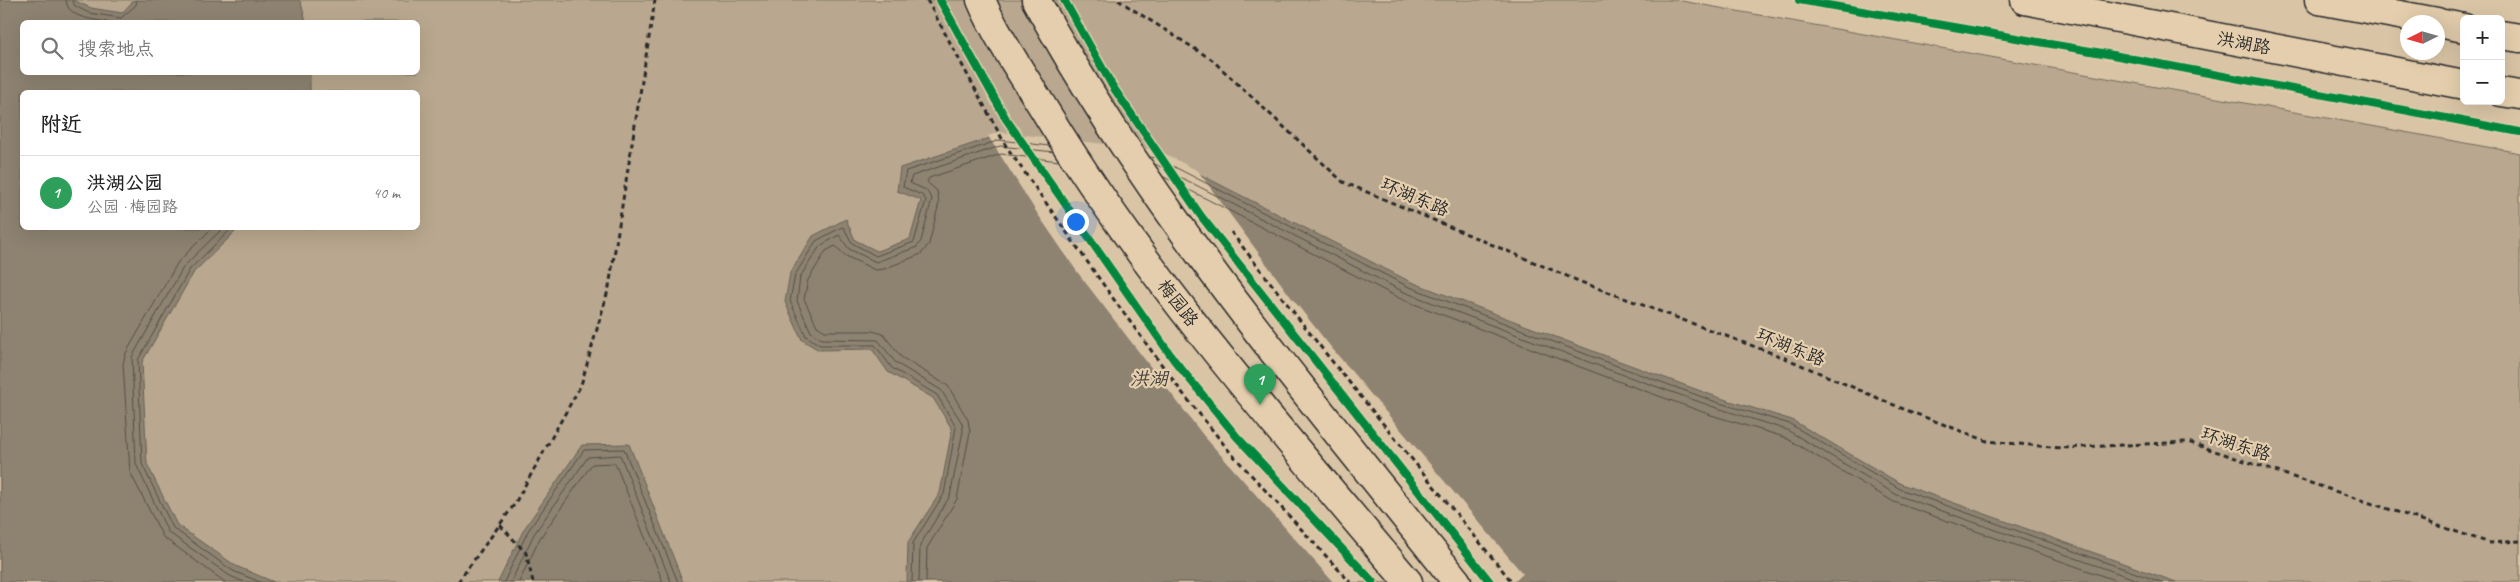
<!DOCTYPE html>
<html lang="zh">
<meta charset="utf-8">
<style>
:root{--surface:#fff;--page:#f2f2f2;--text:#222;--muted:#767676;--line:#e0e0e0;--accent:#ea580c}
body{margin:0;font-family:Caveat,"LXGW WenKai TC",sans-serif;background:var(--page);color:var(--text)}
.controls{position:absolute;right:15px;top:15px;display:grid;overflow:hidden;border-radius:8px;box-shadow:0 5px 20px #0002}
.controls button{width:45px;height:45px;display:grid;place-items:center;padding:0;border:0;border-bottom:1px solid var(--line);background:var(--surface);color:var(--text);font:25px sans-serif}
.compass{position:absolute;left:2400px;top:15px;width:45px;height:45px;border-radius:50%;background:var(--surface);box-shadow:0 5px 20px #0002;rotate:265deg}
.you{position:absolute;left:1075px;top:221px;width:18px;height:18px;margin:-12px;border:4px solid #fff;border-radius:50%;background:#1a73e8;box-shadow:0 0 0 8px #1a73e833}
.badge{display:grid;place-items:center;width:32px;height:32px;border-radius:50%;background:var(--accent);color:#fff;font-size:16px;font-weight:700}
.pin{position:absolute;translate:-50% -41px;filter:drop-shadow(0 1px 2px #0008)}
.pin::after{content:'';position:absolute;top:26px;width:18px;height:15px;background:inherit;clip-path:polygon(0 0,100% 0,50% 100%)}
.list{margin:0;padding:0;list-style:none}
h2{display:flex;justify-content:space-between;align-items:center;height:65px;margin:0;padding:0 20px;font-size:21px}
h2 small{font-size:16px;font-weight:400;color:var(--muted)}
.list li{display:grid;grid-template-columns:32px 1fr auto;gap:15px;align-items:center;box-sizing:border-box;height:75px;padding:0 20px;border-top:1px solid var(--line)}
.list b{display:block;font-size:19px;white-space:nowrap}
.list p{margin:0;font-size:16px;white-space:nowrap;color:var(--muted)}
.list em{font-size:16px;font-style:normal;color:var(--muted)}
.icon{flex:none;width:28px;height:28px;fill:none;stroke:currentColor;stroke-width:2;stroke-linecap:round;stroke-linejoin:round}
.map{position:relative;flex:none;width:2520px;height:582px;overflow:hidden}
.search{position:absolute;background:var(--surface);box-shadow:0 5px 20px #0002;left:20px;top:20px;width:400px;height:55px;display:flex;align-items:center;gap:12px;box-sizing:border-box;padding:0 18px;border-radius:8px;color:var(--muted);font-size:19px}
.panel{position:absolute;background:var(--surface);box-shadow:0 5px 20px #0002;left:20px;top:90px;width:400px;height:140px;border-radius:8px}
.map>svg:first-child{display:block}
.green{fill:#b9a88f;stroke:#726a5d;fill-rule:evenodd}
.water{fill:#8e8371;stroke:#666055}
.pier{fill:#d9c4a5}
.lines{fill:none;stroke-linecap:round;stroke-linejoin:round}
.shore{stroke:#534e47;stroke-width:1}
.secondary-casing{stroke:#2b2b2b;stroke-width:31}
.path{stroke:#2b2b2b;stroke-width:3;stroke-dasharray:5 4;stroke-linecap:butt}
.secondary{stroke:#e4cead;stroke-width:28}
.cycleway-casing{stroke:#e4cead;stroke-width:11}
.cycleway{stroke:#00873e;stroke-width:8}
.labels{text-anchor:middle;stroke-width:4.5;stroke-linejoin:round;paint-order:stroke}
.street-label{font-size:18px;fill:#2b2b2b;stroke:#e4cead}
.water-label{font-size:19px;font-style:italic;fill:#44413c;stroke:#e4cead}
</style>
<div class="map">
<svg width="2520" height="582" viewBox="0 0 2520 582">
<rect width="100%" height="100%" fill="#d9c4a5"/>
<filter id="ink" filterUnits="userSpaceOnUse"><feTurbulence type="fractalNoise" baseFrequency=".02" numOctaves="2"/><feDisplacementMap in="SourceGraphic" scale="10" xChannelSelector="R" yChannelSelector="G"/><feConvolveMatrix kernelMatrix="1 2 1 2 8 2 1 2 1" color-interpolation-filters="sRGB"/></filter>
<g filter="url(#ink)">
<path class="green" d="M0,0H1676L2520,153V582H0ZM22,22H418V72H22ZM22,92H418V228H22Z"/>
<path class="water" d="M0,0H73L91,8L122,13L134,0H299L301,3L306,22H22V72L310,73V92H22V228H239L194,272L142,362L147,464L177,525L236,566L274,582H0Z
M999,135L1158,153L1409,281L1611,358L1717,397L1792,420L1901,484L2176,582H907L908,542L940,493L952,429L933,398L888,372L872,349L819,350L802,340L785,302L790,273L813,236L846,219L855,240L877,251L910,239L921,200L897,191L900,168Z
M629,444L683,582H498L524,529L582,445Z"/>
<path class="pier" d="M999,132L1158,150L1198,171L1291,297L1330,346L1523,574L1513,582H1333L1203,435L1078,273L1037,213L988,136Z"/>
<g class="lines">
<path class="shore" d="M66,0C67,19 96,20 111,22
M72,0L75,6L89,13L121,18L136,5L137,0
M1150,157L1157,158L1407,286L1609,363L1716,402L1790,424L1900,489L2161,582
M1155,164L1404,292L1607,369L1714,407L1787,430L1897,495L2143,582
M1164,177L1401,299L1604,376L1711,415L1784,437L1894,502L2120,582
M212,228L178,262L126,353L123,363L130,472L163,537L225,582
M223,228L184,266L132,357L136,464L168,532L230,576L244,582
M232,228L190,269L138,360L142,464L173,528L233,571L260,582
M504,582L528,531L584,450L624,449L678,582
M511,582L534,534L588,457L620,455L671,582
M519,582L540,538L592,464L615,463L663,582
M912,582L913,543L944,494L956,427L937,395L892,368L875,345H820L806,336L790,301L795,275L816,241L842,227L844,228L852,243L876,256L914,242L926,200L922,195L903,187L906,171L1000,140L1049,146
M919,582L920,545L950,496L963,431L962,423L941,390L896,363L878,340L822,339L811,332L797,301L800,277L820,246L839,235L849,249L876,262L917,247L921,241L932,199L926,190L910,183L912,176L1000,146L1054,152
M926,582L927,548L957,499L970,432L968,420L948,386L901,357L883,334L872,331H825L817,326L804,299L808,280L826,251L835,246L846,256L875,270L884,269L921,254L929,244L939,203L937,191L927,182L929,178L1001,154L1059,161"/>
<g class="secondary-casing">
<path id="secondary" d="M981,0C997,38 1026,79 1047,114C1150,283 1281,431 1408,582
M1036,0C1151,211 1308,395 1457,582
M2025,0L2464,85
M2319,0L2437,22
M2438,23L2464,28
M2501,35L2520,38
M2501,92L2520,95"/>
</g>
<path class="path" d="M927,0L1006,146L1117,304L1181,391L1230,452L1350,582
M1118,0L1211,59L1343,182L1581,282L1785,358L1901,408L1987,441L2061,448L2188,442L2490,543L2520,541
M1799,0L2062,46
M2467,122L2485,125
M1231,232L1327,355L1512,582
M500,525L526,553L533,582
M458,582L514,505L581,385L609,287L655,0"/>
<use href="#secondary" class="secondary"/>
<g class="cycleway-casing">
<path id="cycleway" d="M940,0L1006,119L1174,360L1237,437L1373,582
M1064,0L1113,87L1201,216L1490,582
M1799,0L2102,53L2520,132"/>
</g>
<use href="#cycleway" class="cycleway"/>
</g>
</g>
<g class="labels">
<g class="street-label">
<text transform="translate(2244 43) rotate(11)" y="6">洪湖路</text>
<text transform="translate(1415 197) rotate(23)" y="6">环湖东路</text>
<text transform="translate(1178 303) rotate(52)" y="6">梅园路</text>
<text transform="translate(1791 347) rotate(22)" y="6">环湖东路</text>
<text transform="translate(2236 444) rotate(18)" y="6">环湖东路</text>
</g>
<g class="water-label">
<text x="1149" y="385">洪湖</text>
</g>
</g>
</svg>
<div class="controls">
<button>+</button>
<button>−</button>
</div>
<svg class="compass" viewBox="-18 -18 36 36"><path d="M0-13l5 13h-10z" fill="#e53935"/><path d="M0 13l5-13h-10z" fill="#767676"/></svg>
<div class="you"></div>
<div class="pin badge" style="left:1260px;top:405px;background:#2e9e5b">1</div>
<div class="search"><svg class="icon" aria-label="search" viewBox="0 0 24 24"><circle cx="10" cy="10" r="6"/><path d="M15 15l6 6"/></svg>搜索地点</div>
<section class="panel">
<h2>附近<small></small></h2>
<ul class="list">
<li><span class="badge" style="background:#2e9e5b">1</span><div><b>洪湖公园</b><p>公园 · 梅园路</p></div><em>40 m</em></li>
</ul>
</section>
</div>
